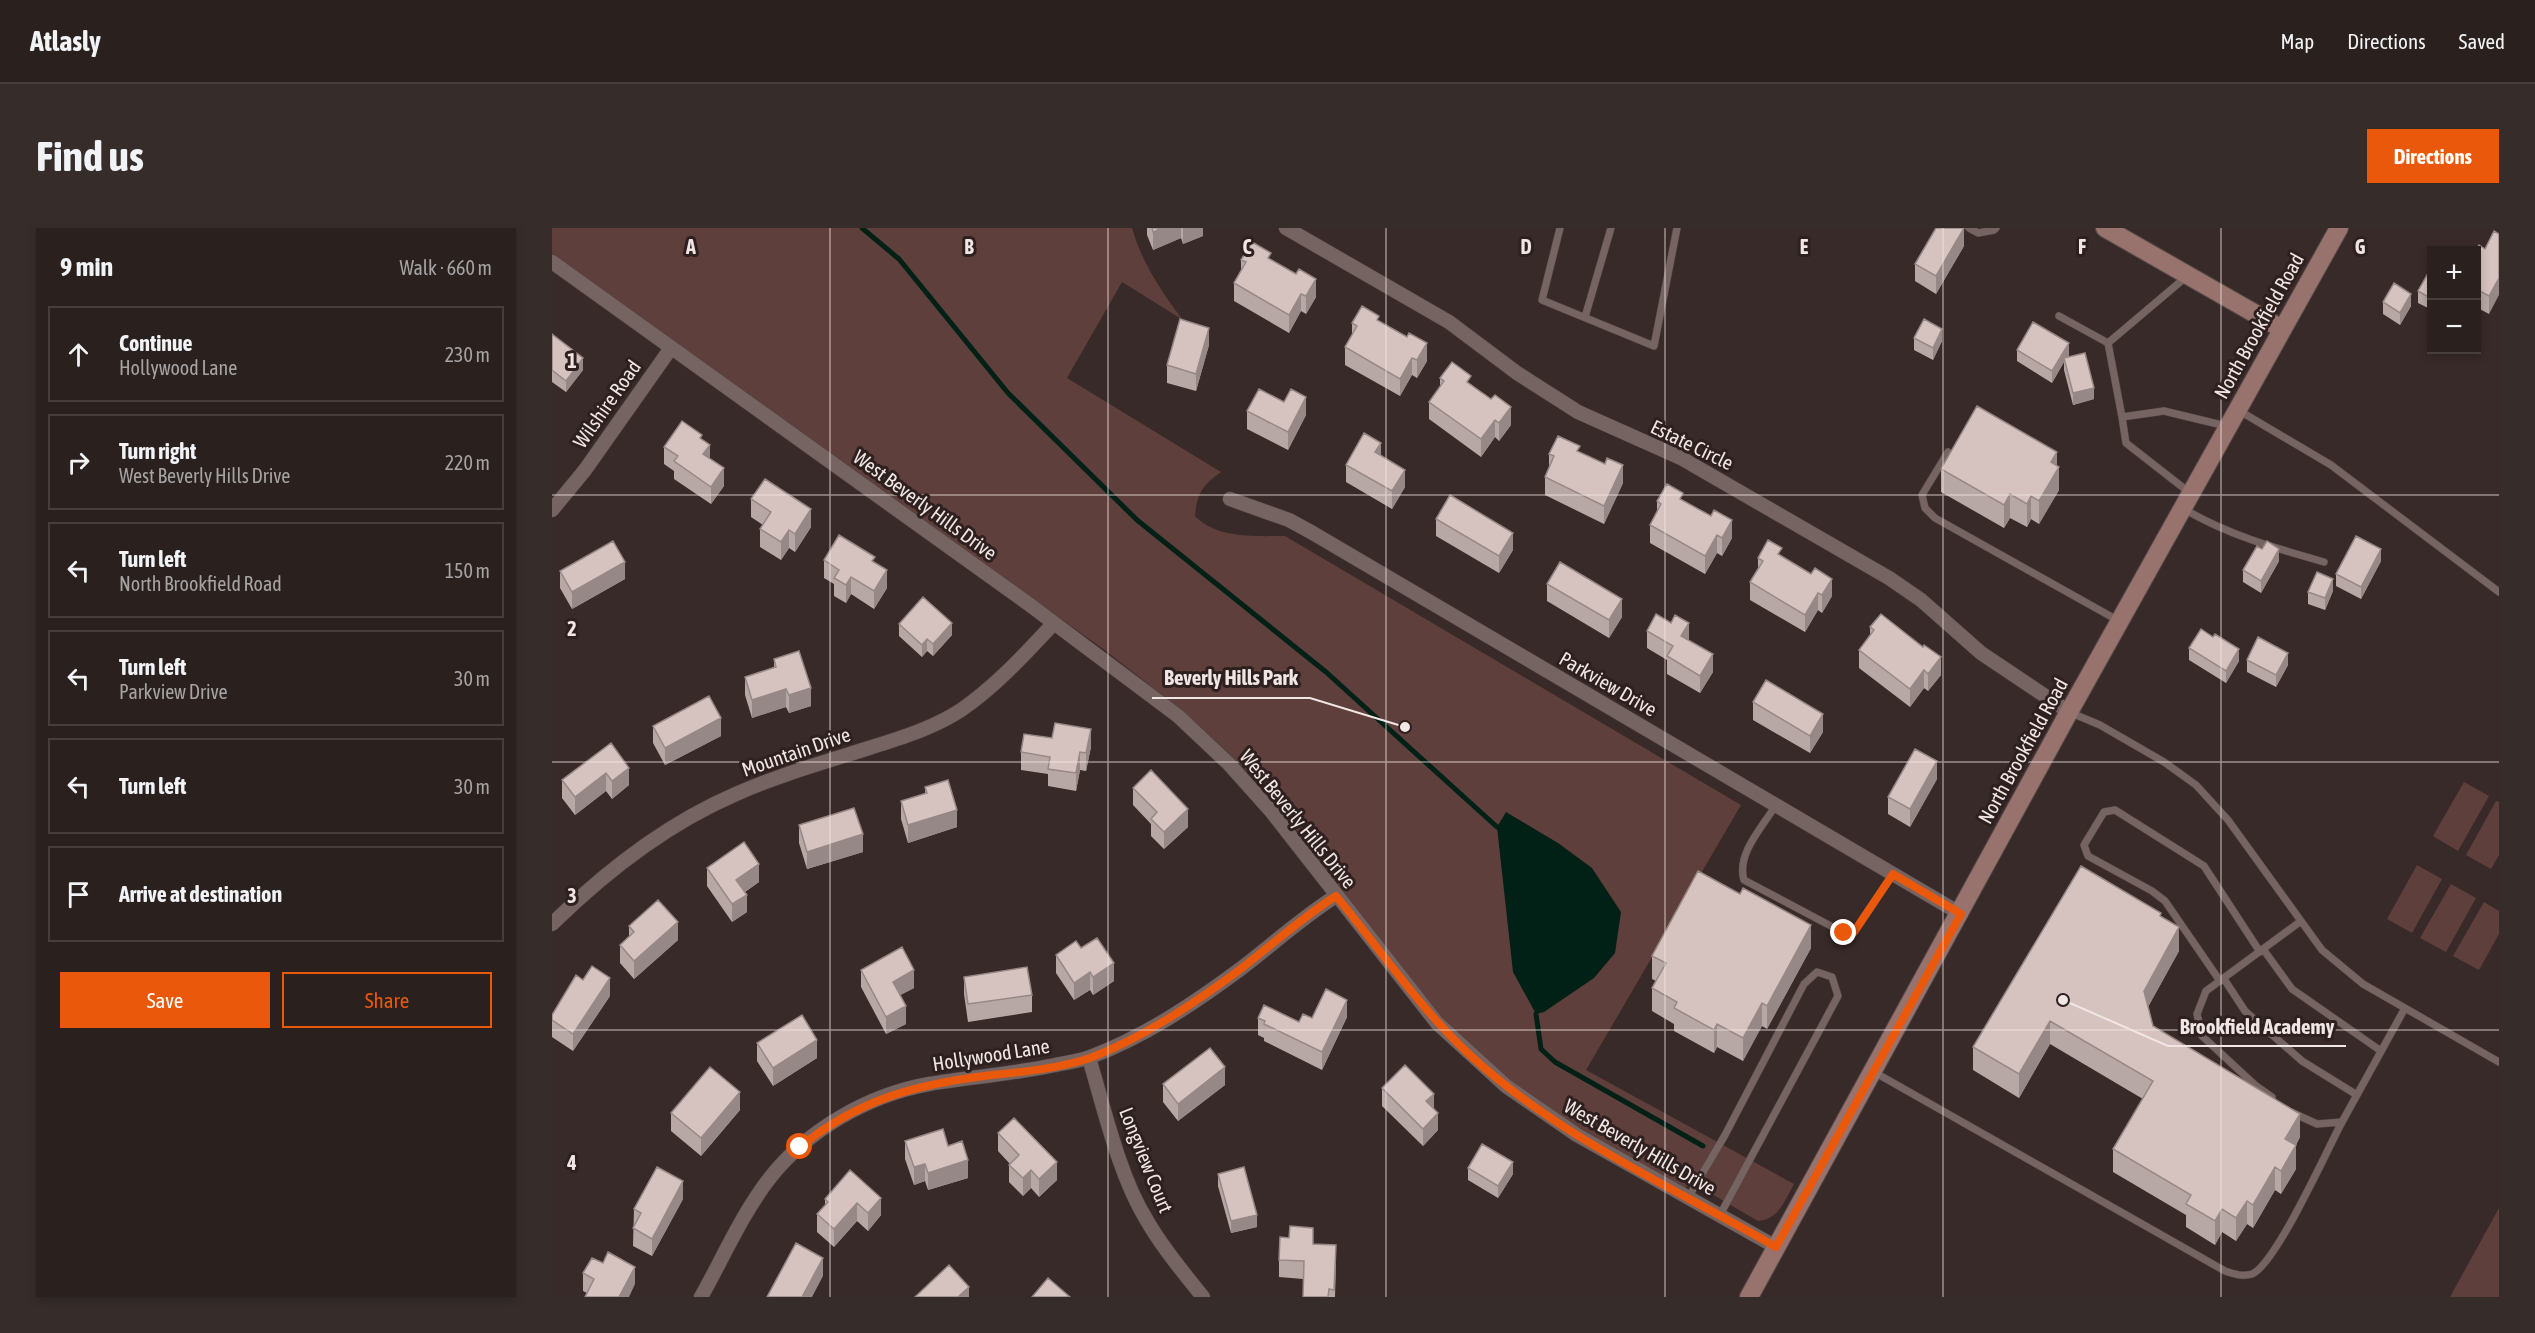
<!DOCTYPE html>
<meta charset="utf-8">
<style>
:root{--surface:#2a201e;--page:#362d2b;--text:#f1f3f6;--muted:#a5a3a4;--line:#463e3c;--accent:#ea580c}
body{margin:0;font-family:"Asap Condensed",sans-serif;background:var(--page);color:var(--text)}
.controls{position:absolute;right:18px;top:18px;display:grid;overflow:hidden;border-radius:0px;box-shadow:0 3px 9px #0003}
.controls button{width:54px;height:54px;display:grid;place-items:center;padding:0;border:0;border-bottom:2px solid var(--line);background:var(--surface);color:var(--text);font:30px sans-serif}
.stop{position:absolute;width:18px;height:18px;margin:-14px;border:4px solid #ea580c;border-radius:50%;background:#fff}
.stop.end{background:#ea580c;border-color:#fff;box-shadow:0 2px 6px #0008}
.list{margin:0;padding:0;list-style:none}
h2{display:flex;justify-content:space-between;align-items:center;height:78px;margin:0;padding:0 24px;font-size:26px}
h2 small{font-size:20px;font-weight:400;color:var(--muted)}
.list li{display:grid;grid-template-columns:39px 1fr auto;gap:18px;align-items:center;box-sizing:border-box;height:96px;margin:0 12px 12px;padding:0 12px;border:2px solid var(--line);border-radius:0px}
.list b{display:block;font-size:22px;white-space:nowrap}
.list p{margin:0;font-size:20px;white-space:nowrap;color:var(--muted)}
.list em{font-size:20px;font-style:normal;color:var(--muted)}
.actions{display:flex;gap:12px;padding:18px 24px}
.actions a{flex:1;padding:14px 0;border:2px solid var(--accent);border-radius:0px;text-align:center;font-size:21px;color:var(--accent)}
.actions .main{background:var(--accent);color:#fff}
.icon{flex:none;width:33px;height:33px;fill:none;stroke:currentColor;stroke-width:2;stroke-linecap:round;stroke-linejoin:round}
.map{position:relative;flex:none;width:1947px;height:1069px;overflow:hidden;border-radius:0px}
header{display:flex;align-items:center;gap:36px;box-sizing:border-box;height:84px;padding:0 30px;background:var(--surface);border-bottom:2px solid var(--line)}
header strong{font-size:28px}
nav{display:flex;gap:33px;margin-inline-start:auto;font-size:21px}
.intro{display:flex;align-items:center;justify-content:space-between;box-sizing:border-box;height:144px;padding:0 36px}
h1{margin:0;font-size:42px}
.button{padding:15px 27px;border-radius:0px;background:var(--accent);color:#fff;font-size:21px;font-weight:700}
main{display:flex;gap:36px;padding:0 36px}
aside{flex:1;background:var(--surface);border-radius:0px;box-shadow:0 3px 9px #0003}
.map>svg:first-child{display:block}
.green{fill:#5f3f3b}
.water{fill:#012016}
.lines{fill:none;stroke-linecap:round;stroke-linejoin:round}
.stream{stroke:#012016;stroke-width:5}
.lane-casing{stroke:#554947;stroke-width:8}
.street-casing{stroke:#554947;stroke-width:15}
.secondary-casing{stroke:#554947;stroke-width:20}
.lane{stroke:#756461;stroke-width:7}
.street{stroke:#756461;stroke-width:14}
.secondary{stroke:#98726d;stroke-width:18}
.wall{fill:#b8a8a5}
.shaded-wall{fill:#968886}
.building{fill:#d6c3c0;stroke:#968886;stroke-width:1.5}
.route{stroke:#ea580c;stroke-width:8}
.grid{fill:none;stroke:#f0e6e5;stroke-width:1.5;stroke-opacity:0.55}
.labels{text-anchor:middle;stroke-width:6;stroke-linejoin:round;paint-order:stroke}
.street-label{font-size:20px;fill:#f0e6e5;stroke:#2e201e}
.grid-label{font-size:20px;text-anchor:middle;font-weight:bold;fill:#f0e6e5;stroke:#2e201e;stroke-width:6;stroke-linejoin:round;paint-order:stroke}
.leader{fill:none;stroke:#f0e6e5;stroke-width:2}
.callout-dot{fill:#f0e6e5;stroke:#2e201e;stroke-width:2}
.callout-label{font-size:21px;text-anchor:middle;font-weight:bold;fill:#f0e6e5;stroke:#2e201e;stroke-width:6;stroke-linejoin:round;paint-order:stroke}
</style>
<header>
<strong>Atlasly</strong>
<nav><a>Map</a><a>Directions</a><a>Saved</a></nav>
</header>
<div class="intro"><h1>Find us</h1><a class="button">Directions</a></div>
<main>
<aside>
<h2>9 min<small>Walk · 660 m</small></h2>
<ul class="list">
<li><svg class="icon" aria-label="ahead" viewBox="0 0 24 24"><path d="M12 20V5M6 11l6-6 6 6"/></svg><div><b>Continue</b><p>Hollywood Lane</p></div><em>230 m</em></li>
<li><svg class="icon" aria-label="right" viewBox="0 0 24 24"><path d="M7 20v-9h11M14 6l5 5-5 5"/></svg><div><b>Turn right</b><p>West Beverly Hills Drive</p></div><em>220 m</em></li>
<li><svg class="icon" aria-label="left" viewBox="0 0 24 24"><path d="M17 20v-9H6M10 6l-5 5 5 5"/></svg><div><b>Turn left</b><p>North Brookfield Road</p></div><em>150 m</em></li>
<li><svg class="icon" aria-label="left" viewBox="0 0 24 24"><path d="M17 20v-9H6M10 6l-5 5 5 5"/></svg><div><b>Turn left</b><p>Parkview Drive</p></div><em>30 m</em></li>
<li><svg class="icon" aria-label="left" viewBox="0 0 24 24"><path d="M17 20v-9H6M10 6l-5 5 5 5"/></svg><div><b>Turn left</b></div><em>30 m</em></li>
<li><svg class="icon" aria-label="arrive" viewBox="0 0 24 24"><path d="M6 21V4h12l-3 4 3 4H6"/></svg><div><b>Arrive at destination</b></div></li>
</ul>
<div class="actions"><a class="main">Save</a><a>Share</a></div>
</aside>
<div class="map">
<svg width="1947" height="1069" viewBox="0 0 1947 1069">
<rect width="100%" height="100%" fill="#382a28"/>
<path class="green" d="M0,0H580C590,35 609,63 631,92L570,54L515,150L669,244C651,257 645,265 643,288C665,311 703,308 733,308L1189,577L1034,842L1242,956C1233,972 1227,991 1206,993L1141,955L1131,961L1125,958C1047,912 966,868 901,803C873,775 851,743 827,711C794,668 762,624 728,581C678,519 616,471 554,423L0,28Z
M1912,554L1937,568L1906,623L1881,608Z
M1944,573L1947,574V627L1939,641L1914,627Z
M1865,637L1890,651L1860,705L1835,691Z
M1899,656L1924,670L1894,724L1868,710Z
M1932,674L1947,683V706L1927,742L1901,728Z
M1947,980V1069H1898Z"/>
<path class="water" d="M954,584L1006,615L1040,640L1069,684L1063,725L1042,750L992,784L984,786L961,744L945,599Z"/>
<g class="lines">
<path class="stream" d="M310,0L347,31L456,165L585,292L774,444L945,599
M984,786L989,821L1003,834L1151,918"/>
<g class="lane-casing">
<path id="lane" d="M1008,0L990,72L1102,118L1125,0
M1417,0L1426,5L1442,2L1444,0
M1507,88L1556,115
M1033,89L1059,0
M1686,182L1779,237L1947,364
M1570,189L1556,115L1634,49
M1396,224L1370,267L1373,280L1383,290L1567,393
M1638,265L1574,215L1570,189L1612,183L1674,198
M1632,281C1676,307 1723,320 1772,334
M1517,484L1548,497L1612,534L1644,557L1676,592L1770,722L1811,756L1947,834
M1224,577C1211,598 1184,626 1192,652L1292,705L1302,704L1341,646
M1711,721L1740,761L1829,823
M1672,751L1693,783L1750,833L1805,867
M1668,753L1613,673L1600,663L1536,628L1532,617L1552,584L1563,582L1652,638L1708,724
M1322,844L1673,1043C1682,1046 1690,1049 1700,1046C1724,1036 1775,922 1790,894
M1720,869L1703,857L1650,808L1645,786L1654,763L1749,693
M1741,885L1765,896L1790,894L1853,780
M1136,970L1173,907L1252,756L1265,744L1280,749L1286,768L1168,987"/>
</g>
<g class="street-casing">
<path id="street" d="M734,0L897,94L965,145L1026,184L1129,230L1337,350L1369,372L1429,425L1517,484
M0,34L478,377L626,488L677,536L719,583L885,795L954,858L1025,907L1224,1019
M678,271L737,292L759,304L1409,686
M0,282L33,242L119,120
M0,696C54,643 114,596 184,566C227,547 273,534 317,520C348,510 382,500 409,482C444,458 473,426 502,395
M537,830C552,880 567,947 594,991C610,1019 631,1044 651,1069
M149,1069C171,1030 190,986 217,951C255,902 316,867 377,856C419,849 461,846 503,837C514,835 527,833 538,829C592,809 641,776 687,742C719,718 749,690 784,668"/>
</g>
<g class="secondary-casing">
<path id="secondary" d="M1553,0L1730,101
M1197,1069L1517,484L1787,0"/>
</g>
<use href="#lane" class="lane"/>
<use href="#street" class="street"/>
<use href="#secondary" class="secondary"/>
</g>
<path class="wall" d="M595,0H651V8L631,16L629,10L601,22L595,7Z
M1942,3L1937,86L1924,79V22L1933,21Z
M1412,18L1384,66L1363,53V36Z
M689,32H719L764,69L754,86L749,83L737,105L682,73V55L689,42Z
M1880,50V82L1866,75V63Z
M1831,74L1859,78L1848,97L1831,86Z
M827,94L875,133L865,150L860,147L848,168L793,137V119L800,107V95Z
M0,106L31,142L14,164L0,154Z
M1362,110L1390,113L1381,132L1362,122Z
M657,117L644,163L615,155V137Z
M1465,122L1517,127L1515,130L1542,171L1521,177L1512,142V134L1500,155L1465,133Z
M888,150L919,156L959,197L947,213L943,209L929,229L877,191V174L888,159Z
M695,183L754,187L736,222L695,201Z
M150,212L158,231L172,258L159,276L122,251V243L112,236V219Z
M1028,224L1071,255L1052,296L993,267V249L997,240V226Z
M829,228L853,259L840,281L794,254V237Z
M1505,238L1507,262L1487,296L1479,291L1475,299L1458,290L1452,300L1389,264V241Z
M199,271L259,299L243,324L237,320L229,332L208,319V301L211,297L199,289Z
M1131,272L1180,310L1170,328L1165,325L1153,346L1098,315V297L1105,284V273Z
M884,291L961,322L947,345L884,308Z
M1710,321L1727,333L1709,365L1691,354V342Z
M1230,328L1280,368L1270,385L1266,382L1253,404L1198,372V354L1206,340V330Z
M272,332L323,335L335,360L322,381L299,366L294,375L282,368V356L272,350Z
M1829,333L1809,371L1784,358V346Z
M8,343L73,351L20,381L8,360Z
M995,356L1070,389L1057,410L995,373Z
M1781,363L1773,382L1756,376V364Z
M347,396L400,407L381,428L375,423L370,429L347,408Z
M1318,399L1389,447L1376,463L1372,460L1358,479L1307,440V422L1318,407Z
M1095,403L1137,412L1161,444L1148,465L1115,446V432L1095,420Z
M1661,409L1687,433L1674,455L1637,432V420Z
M222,431L259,478L237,485L234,479L200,490L193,467V449L222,439Z
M1695,432L1736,437L1724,459L1695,444Z
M1201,474L1271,504L1258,525L1201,492Z
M101,498L169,508L113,537L101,515Z
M539,519L534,543L528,542L524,563L496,558V546L469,542V524Z
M77,540V557L60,571L54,563L23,587L10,570V552Z
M1385,551L1358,599L1336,586V569Z
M373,559L405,599L356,615L349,591V573L373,566Z
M581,560L636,599L612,621L599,608V596L581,577Z
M247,597L311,624L255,641L247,615Z
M155,640L207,654L193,664L195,684L180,694L155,658Z
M1609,688L1627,723L1596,779L1601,798L1748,909L1744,917V941L1729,966L1723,962L1701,1000L1695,996L1684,1013L1670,1004L1663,1017L1634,999V987L1561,944V921L1591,871L1498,816L1467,870L1421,842V819Z
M77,698L126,712L82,751L68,735V717L77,709Z
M529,720L562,753L541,767L538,762L522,772L504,745V727Z
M1259,720L1215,801L1210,798L1191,833L1165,819L1162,825L1122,803V796L1100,783V760L1104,753L1100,751V728Z
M309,742L362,760L348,767L354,796L334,806L309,759Z
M412,749L480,767V784L416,794L412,766Z
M58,768L21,823L0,809V787Z
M795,789L770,842L712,813V810L706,807V790L747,794L760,790Z
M205,815L265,830L221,858L205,833Z
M611,856L673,857L626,893L611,874Z
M830,860L882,880L886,902L871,918L830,878Z
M188,882L149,928L119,903V885Z
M446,905L505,952L487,969L479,960L471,968L457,954V937L458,936L446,923Z
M353,913L396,918L416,950L376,962L373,953L362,957L353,931Z
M916,940L961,946L946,970L916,952Z
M298,942L329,987L316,1003L305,993L282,1019L265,1004V986L273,978V971Z
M666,946L705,999L679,1005L666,958Z
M131,971L100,1028L81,1018L82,981Z
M761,1016L784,1035L783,1069H751V1051L727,1049V1032Z
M31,1045L83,1056L35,1065L31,1063Z"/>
<path class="shaded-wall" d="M610,0H629V10L601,22V4Z
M631,0H651V8L631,16Z
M1412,0V18L1384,66V48Z
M1947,50V67L1937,86V68Z
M764,51V69L754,86V68Z
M749,66V83L737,105V87Z
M1859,66V78L1848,97V85Z
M657,100V117L644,163V146Z
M1390,101V113L1381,132V120Z
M875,115V133L865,150V132Z
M1517,115V127L1513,133L1512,130V134L1500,155V143Z
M31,130V142L14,164V153Z
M860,130V147L848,168V151Z
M1542,160V171L1521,177V165Z
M754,169V187L736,222V204Z
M959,179V197L947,213V195Z
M943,192V209L929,229V211Z
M829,215V233L823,224Z
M158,217V234L151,226Z
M1505,224V242L1507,239V262L1487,296V273L1499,234Z
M1071,237V255L1052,296V278Z
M172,240V258L159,276V259Z
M853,242V259L840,281V263Z
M1458,266V290L1452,300V277Z
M1479,268V291L1475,299V276Z
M259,281V299L243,324V306Z
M1180,292V310L1170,328V310Z
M237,302V320L229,332V314Z
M961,305V322L947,345V328Z
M1165,307V325L1153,346V328Z
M1727,321V333L1709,365V353Z
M1829,321V333L1809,371V359Z
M73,334V351L20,381V364Z
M335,342V360L322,381V363Z
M299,349V366L294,375V357Z
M1280,351V368L1270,385V367Z
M1781,351V363L1773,382V370Z
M1266,365V382L1253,404V387Z
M1070,371V389L1057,410V392Z
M400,395V407L381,428V416Z
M1137,395V412L1129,408Z
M375,411V423L370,429V417Z
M1687,421V433L1674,455V443Z
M1736,425V437L1724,459V447Z
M1161,426V444L1148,465V448Z
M1389,429V447L1376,463V446Z
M1372,442V460L1358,479V461Z
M259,460V478L237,485V467Z
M234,461V479L200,490V472Z
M1271,486V504L1258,525V508Z
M169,490V508L113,537V520Z
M539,501V519L534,543V525Z
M528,524V542L524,563V545Z
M1385,533V551L1358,599V581Z
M77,540V557L60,571V553Z
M54,545V563L23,587V569Z
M636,581V599L612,621V604Z
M405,582V599L356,615V597Z
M311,606V624L255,641V624Z
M207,636V654L184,670V652Z
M195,667V684L180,694V676Z
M126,694V712L82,751V733Z
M1259,697V720L1215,801V778Z
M1627,699V723L1592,786V763Z
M562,735V753L541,767V749Z
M362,742V760L341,771V754Z
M538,744V762L522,772V755Z
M58,750V768L21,823V806Z
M795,772V789L770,842V824Z
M1210,775V798L1191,833V810Z
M354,778V796L334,806V789Z
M1498,793V816L1467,870V846Z
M1165,796V819L1162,825V802Z
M265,812V830L221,858V840Z
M673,839V857L626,893V876Z
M188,864V882L149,928V910Z
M882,866V883L874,873Z
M886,885V902L871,918V901Z
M1748,886V909L1733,934V911Z
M1744,917V941L1729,966V943Z
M416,932V950L376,962V945Z
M505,934V952L487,969V951Z
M961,934V946L946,970V958Z
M373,936V953L362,957V939Z
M1723,939V962L1701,1000V977Z
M479,942V960L471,968V950Z
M131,953V971L100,1028V1011Z
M329,970V987L316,1003V985Z
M1695,973V996L1684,1013V990Z
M305,975V993L282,1019V1001Z
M1670,981V1004L1663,1017V993Z
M705,987V999L679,1005V993Z
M784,1017V1035L782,1069Z
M271,1030V1048L260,1069H250Z
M83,1039V1056L77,1069H67Z
M417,1059V1069H406Z"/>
<path class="building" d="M600,0H610L601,4Z
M1384,0H1412L1384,48L1363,36Z
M1942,3L1947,6V50L1937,68L1924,61V22L1927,17L1933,21Z
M700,14L719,25L716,30L744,46L747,41L764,51L754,68L749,66L737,87L682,55L694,34L689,32Z
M1875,47L1880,50V71L1866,63Z
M1842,55L1859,66L1848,85L1831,74Z
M810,78L827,88L825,92L855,109L857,105L875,115L865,132L860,130L848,151L793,119L805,98L800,95Z
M628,91L657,100L644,146L615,137Z
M1372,91L1390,101L1381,120L1362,110Z
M1481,94L1517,115L1500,143L1465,122Z
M0,106L31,130L14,153L0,142Z
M1533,125L1542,160L1521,165L1512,130Z
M900,134L919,148L915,154L939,171L943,167L959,179L947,195L943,192L929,211L877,174L892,153L888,150Z
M707,161L732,174L739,161L754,169L736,204L695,183Z
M1425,178L1505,224L1499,234L1507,239L1487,273L1479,268L1475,276L1458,266L1452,277L1389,241Z
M130,193L150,207L148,210L158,217L151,226L172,240L159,259L122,233L126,228L112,219Z
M812,205L829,215L823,224L853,242L840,263L794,237Z
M1006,208L1028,218L1025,223L1053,236L1055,230L1071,237L1052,278L993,249L1002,228L997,226Z
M213,251L259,281L243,306L237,302L229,314L208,301L219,284L199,271Z
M1115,256L1131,265L1128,271L1159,288L1162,282L1180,292L1170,310L1165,307L1153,328L1098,297L1109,276L1105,273Z
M898,267L961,305L947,328L884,291Z
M287,307L323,329L320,333L335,342L322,363L299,349L294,357L282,350L287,342L272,332Z
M1804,308L1829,321L1809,359L1784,346Z
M1216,312L1230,320L1226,326L1259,346L1263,340L1280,351L1270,367L1266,365L1253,387L1198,354L1211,333L1206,330Z
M61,313L73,334L20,364L8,343Z
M1715,313L1727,321L1709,353L1691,342L1705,318L1710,321Z
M1008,334L1070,371L1057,392L995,356Z
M1765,344L1781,351L1773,370L1756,364Z
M371,369L400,395L381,416L375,411L370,417L347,396Z
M1104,386L1119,395L1123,387L1137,395L1129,408L1161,426L1148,448L1115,428L1121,418L1095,403Z
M1329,386L1371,419L1372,417L1389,429L1376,446L1372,442L1358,461L1307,422L1322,402L1318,399Z
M1649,401L1661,409L1663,406L1687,421L1674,443L1637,420Z
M1706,409L1736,425L1724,447L1695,432Z
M247,423L259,460L237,467L234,461L200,472L193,449L224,439L222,431Z
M1214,452L1271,486L1258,508L1201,474Z
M157,468L169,490L113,520L101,498Z
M503,495L539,501L534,525L528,524L524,545L496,541L498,529L469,524L472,506L500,510Z
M59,515L77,540L60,553L54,545L23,569L10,552Z
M1363,521L1385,533L1358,581L1336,569Z
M599,542L636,581L612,604L599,591L605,584L581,560Z
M396,552L405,582L356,597L349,573L375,565L373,559Z
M302,580L311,606L255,624L247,597Z
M192,614L207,636L184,652L195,667L180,676L155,640Z
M1529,638L1609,685L1608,688L1627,699L1592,763L1601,798L1748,886L1733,911L1744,917L1729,943L1723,939L1701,977L1695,973L1684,990L1670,981L1663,993L1634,976L1639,967L1561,921L1601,853L1498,793L1467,846L1421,819Z
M1146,643L1188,666L1191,660L1259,697L1215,778L1210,775L1191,810L1165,796L1162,802L1122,780L1125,774L1100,760L1114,735L1100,728Z
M106,672L126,694L82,733L68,717L82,704L77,698Z
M545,710L562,735L541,749L538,744L522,755L504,727L524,713L529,720Z
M350,719L362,742L341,754L354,778L334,789L309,742Z
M40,738L58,750L21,806L0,792V787L24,747L31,752Z
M475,739L480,767L416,776L412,749Z
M774,761L795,772L770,824L712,796L713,793L706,790L712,777L747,794L751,786L760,790Z
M250,787L265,812L221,840L205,815Z
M658,820L673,839L626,876L611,856Z
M853,837L882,866L874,873L886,885L871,901L830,860Z
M158,839L188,864L149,910L119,885Z
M462,890L505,934L487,951L479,942L471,950L457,937L467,927L446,905Z
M391,901L396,918L410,913L416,932L376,945L373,936L362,939L353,913Z
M930,916L961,934L946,958L916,940Z
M105,939L131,953L100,1011L81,1000L89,985L82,981Z
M692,939L705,987L679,993L666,946Z
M298,942L329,970L316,985L305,975L282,1001L265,986L276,974L273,971Z
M738,998L761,1000V1016L784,1017L782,1062L777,1061L776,1069H751L752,1033L727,1032L728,1009L737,1010Z
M244,1015L271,1030L250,1069H215Z
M56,1024L83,1039L67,1069H33L42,1051L31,1045L40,1030L51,1035Z
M397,1037L417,1059L406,1069H363Z
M496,1050L518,1069H480Z"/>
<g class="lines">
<path class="route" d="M248,919C307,871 365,856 440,847C471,844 509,840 538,830C591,810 641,776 686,743C719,718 749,690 784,668C829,722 867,780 919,828C1008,910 1121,959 1224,1019L1409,686L1341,646L1302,704L1292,705"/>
</g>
<path class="grid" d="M278,0V1069M556,0V1069M834,0V1069M1113,0V1069M1391,0V1069M1669,0V1069M0,267H1947M0,534H1947M0,802H1947"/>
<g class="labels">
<g class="street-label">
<text transform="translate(1707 98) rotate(-61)" y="7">North Brookfield Road</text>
<text transform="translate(55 176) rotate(-55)" y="7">Wilshire Road</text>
<text transform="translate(1140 217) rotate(26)" y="7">Estate Circle</text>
<text transform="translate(373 277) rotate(36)" y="7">West Beverly Hills Drive</text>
<text transform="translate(1056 456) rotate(30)" y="7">Parkview Drive</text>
<text transform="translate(1471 523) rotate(-61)" y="7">North Brookfield Road</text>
<text transform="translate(244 524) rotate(-19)" y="7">Mountain Drive</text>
<text transform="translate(746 591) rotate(51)" y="7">West Beverly Hills Drive</text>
<text transform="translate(439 827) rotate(-9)" y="7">Hollywood Lane</text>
<text transform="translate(1088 919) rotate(30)" y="7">West Beverly Hills Drive</text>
<text transform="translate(594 932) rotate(68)" y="7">Longview Court</text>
</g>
</g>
<g class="grid-label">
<text x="139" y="26">A</text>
<text x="417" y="26">B</text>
<text x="695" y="26">C</text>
<text x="974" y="26">D</text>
<text x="1252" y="26">E</text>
<text x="1530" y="26">F</text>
<text x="1808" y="26">G</text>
<text x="20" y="140">1</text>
<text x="20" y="408">2</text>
<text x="20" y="675">3</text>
<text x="20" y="942">4</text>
</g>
<path class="leader" d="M853 499L758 470H600M1511 772L1616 818H1794"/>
<g class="callout-dot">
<circle cx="853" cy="499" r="6"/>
<circle cx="1511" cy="772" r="6"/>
</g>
<g class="callout-label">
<text x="679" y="457">Beverly Hills Park</text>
<text x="1705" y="806">Brookfield Academy</text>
</g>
</svg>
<div class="controls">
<button>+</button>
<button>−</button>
</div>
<div class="stop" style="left:248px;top:919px"></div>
<div class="stop end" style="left:1292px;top:705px"></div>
</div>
</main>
